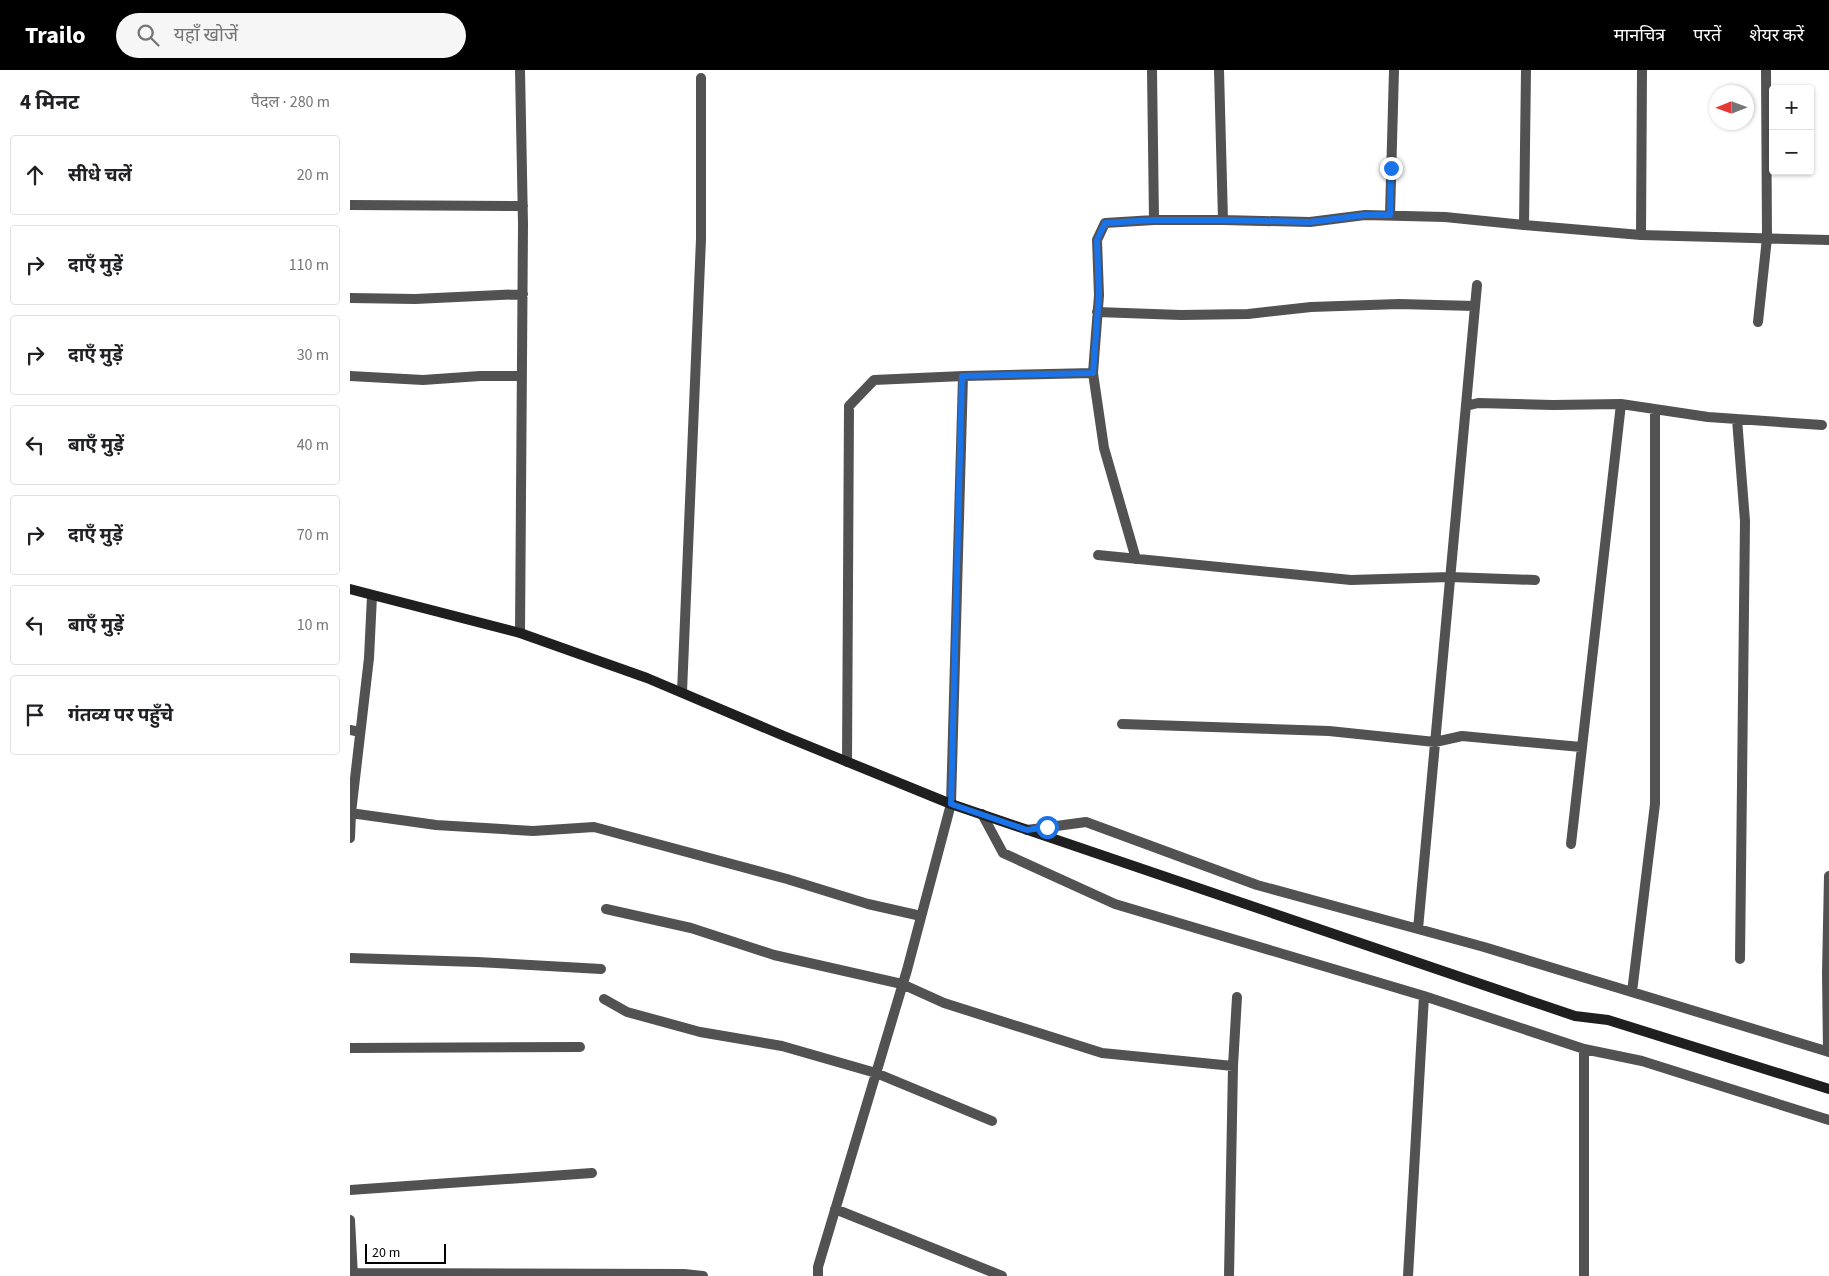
<!DOCTYPE html>
<html lang="hi">
<meta charset="utf-8">
<style>
:root{--surface:#fff;--page:#f6f6f6;--text:#202124;--muted:#757577;--line:#e0e0e0;--accent:#000}
body{margin:0;font-family:"Source Sans 3","Noto Sans Devanagari",sans-serif;background:var(--page);color:var(--text)}
.controls{position:absolute;right:15px;top:15px;display:grid;overflow:hidden;border-radius:5px;box-shadow:0 1px 4px #0004}
.controls button{width:45px;height:45px;display:grid;place-items:center;padding:0;border:0;border-bottom:1px solid var(--line);background:var(--surface);color:var(--text);font:25px sans-serif}
.compass{position:absolute;left:1359px;top:15px;width:45px;height:45px;border-radius:50%;background:var(--surface);box-shadow:0 1px 4px #0004;rotate:269deg}
.scale{position:absolute;left:15px;bottom:12px;width:81px;box-sizing:border-box;padding-left:5px;border:2px solid #000;border-top:0;font-size:14px;line-height:18px;white-space:nowrap;color:#000;-webkit-text-stroke:4px #fff;paint-order:stroke}
.stop{position:absolute;width:15px;height:15px;margin:-11px;border:4px solid #1a73e8;border-radius:50%;background:#fff}
.stop.end{background:#1a73e8;border-color:#fff;box-shadow:0 1px 5px #0008}
.list{margin:0;padding:0;list-style:none}
h2{display:flex;justify-content:space-between;align-items:center;height:65px;margin:0;padding:0 20px;font-size:21px}
h2 small{font-size:16px;font-weight:400;color:var(--muted)}
.list li{display:grid;grid-template-columns:32px 1fr auto;gap:15px;align-items:center;box-sizing:border-box;height:80px;margin:0 10px 10px;padding:0 10px;border:1px solid var(--line);border-radius:5px}
.list b{display:block;font-size:19px;white-space:nowrap}
.list em{font-size:16px;font-style:normal;color:var(--muted)}
.icon{flex:none;width:28px;height:28px;fill:none;stroke:currentColor;stroke-width:2;stroke-linecap:round;stroke-linejoin:round}
.map{position:relative;flex:none;width:1479px;height:1206px;overflow:hidden}
header{display:flex;align-items:center;gap:30px;box-sizing:border-box;height:70px;padding:0 25px;background:var(--accent);color:#fff}
header strong{font-size:24px}
nav{display:flex;gap:28px;margin-inline-start:auto;font-size:18px}
.search{width:350px;height:45px;background:var(--page);display:flex;align-items:center;gap:12px;box-sizing:border-box;padding:0 18px;border-radius:28px;color:var(--muted);font-size:19px}
main{display:flex}
aside{flex:1;background:var(--surface)}
.map>svg:first-child{display:block}
.lines{fill:none;stroke-linecap:round;stroke-linejoin:round}
.minor{stroke:#525252;stroke-width:10}
.secondary{stroke:#1f1f1f;stroke-width:10}
.route{stroke:#1a73e8;stroke-width:6}
</style>
<header>
<strong>Trailo</strong>
<div class="search"><svg class="icon" aria-label="search" viewBox="0 0 24 24"><circle cx="10" cy="10" r="6"/><path d="M15 15l6 6"/></svg>यहाँ खोजें</div>
<nav><a>मानचित्र</a><a>परतें</a><a>शेयर करें</a></nav>
</header>
<main>
<aside>
<h2>4 मिनट<small>पैदल · 280 m</small></h2>
<ul class="list">
<li><svg class="icon" aria-label="ahead" viewBox="0 0 24 24"><path d="M12 20V5M6 11l6-6 6 6"/></svg><div><b>सीधे चलें</b></div><em>20 m</em></li>
<li><svg class="icon" aria-label="right" viewBox="0 0 24 24"><path d="M7 20v-9h11M14 6l5 5-5 5"/></svg><div><b>दाएँ मुड़ें</b></div><em>110 m</em></li>
<li><svg class="icon" aria-label="right" viewBox="0 0 24 24"><path d="M7 20v-9h11M14 6l5 5-5 5"/></svg><div><b>दाएँ मुड़ें</b></div><em>30 m</em></li>
<li><svg class="icon" aria-label="left" viewBox="0 0 24 24"><path d="M17 20v-9H6M10 6l-5 5 5 5"/></svg><div><b>बाएँ मुड़ें</b></div><em>40 m</em></li>
<li><svg class="icon" aria-label="right" viewBox="0 0 24 24"><path d="M7 20v-9h11M14 6l5 5-5 5"/></svg><div><b>दाएँ मुड़ें</b></div><em>70 m</em></li>
<li><svg class="icon" aria-label="left" viewBox="0 0 24 24"><path d="M17 20v-9H6M10 6l-5 5 5 5"/></svg><div><b>बाएँ मुड़ें</b></div><em>10 m</em></li>
<li><svg class="icon" aria-label="arrive" viewBox="0 0 24 24"><path d="M6 21V4h12l-3 4 3 4H6"/></svg><div><b>गंतव्य पर पहुँचे</b></div></li>
</ul>
</aside>
<div class="map">
<svg width="1479" height="1206" viewBox="0 0 1479 1206">
<rect width="100%" height="100%" fill="#fff"/>
<g class="lines">
<path class="minor" d="M802,0L804,150
M869,0L873,150
M1176,0L1174,155L1291,165L1479,170
M0,135L173,136
M1040,145L1044,0
M1291,165L1292,0
M0,228L65,229L173,224
M747,242L831,245L898,244L961,237L1049,234L1125,236
M1408,252L1417,168L1416,0
M743,303L754,378L786,489
M0,306L73,310L130,306H172
M1116,336L1128,333L1203,335L1271,334L1358,347L1472,355
M1387,349L1395,451L1390,889
M748,485L1001,510L1100,507L1185,510
M170,563L173,154L170,0
M332,622L351,169V8
M772,654L979,661L1085,672L1112,666L1231,677
M0,660L10,662
M497,692L499,336L524,310L613,306L743,303L749,225L747,170L755,153L804,150H873L960,152L1015,145L1095,147L1174,155
M0,743L86,755L183,761L244,757L437,809L518,834L571,846
M632,744L653,783L765,834L1074,926L1234,979L1292,991L1479,1050
M677,760L736,752L907,815L1134,877L1479,982
M0,768L1,743L19,588L22,526
M1221,774L1271,334
M256,839L341,858L424,885L552,914L594,933L752,983L883,996
M1068,859L1127,215
M0,888L127,892L251,899
M1282,922L1305,734V339
M254,929L277,942L350,962L432,976L526,1003L642,1051
M0,978L230,977
M1478,982L1477,903L1479,806
M0,1120L242,1103
M485,1139L652,1206
M0,1150L3,1206
M0,1203L334,1204L353,1206
M468,1206V1197L557,900L601,734L613,306
M879,1206L883,996L887,927
M1058,1206L1074,926
M1234,1206V979"/>
<path class="secondary" d="M0,519L170,563L297,608L434,666L601,734L1225,946L1258,950L1479,1019"/>
</g>
<g class="lines">
<path class="route" d="M697,757L677,760L601,734L612,306L743,303L749,225L747,170L755,153L804,150H873L960,152L1015,145H1040L1041,98"/>
</g>
</svg>
<div class="controls">
<button>+</button>
<button>−</button>
</div>
<svg class="compass" viewBox="-18 -18 36 36"><path d="M0-13l5 13h-10z" fill="#e53935"/><path d="M0 13l5-13h-10z" fill="#757577"/></svg>
<div class="scale">20 m</div>
<div class="stop" style="left:697px;top:757px"></div>
<div class="stop end" style="left:1041px;top:98px"></div>
</div>
</main>
